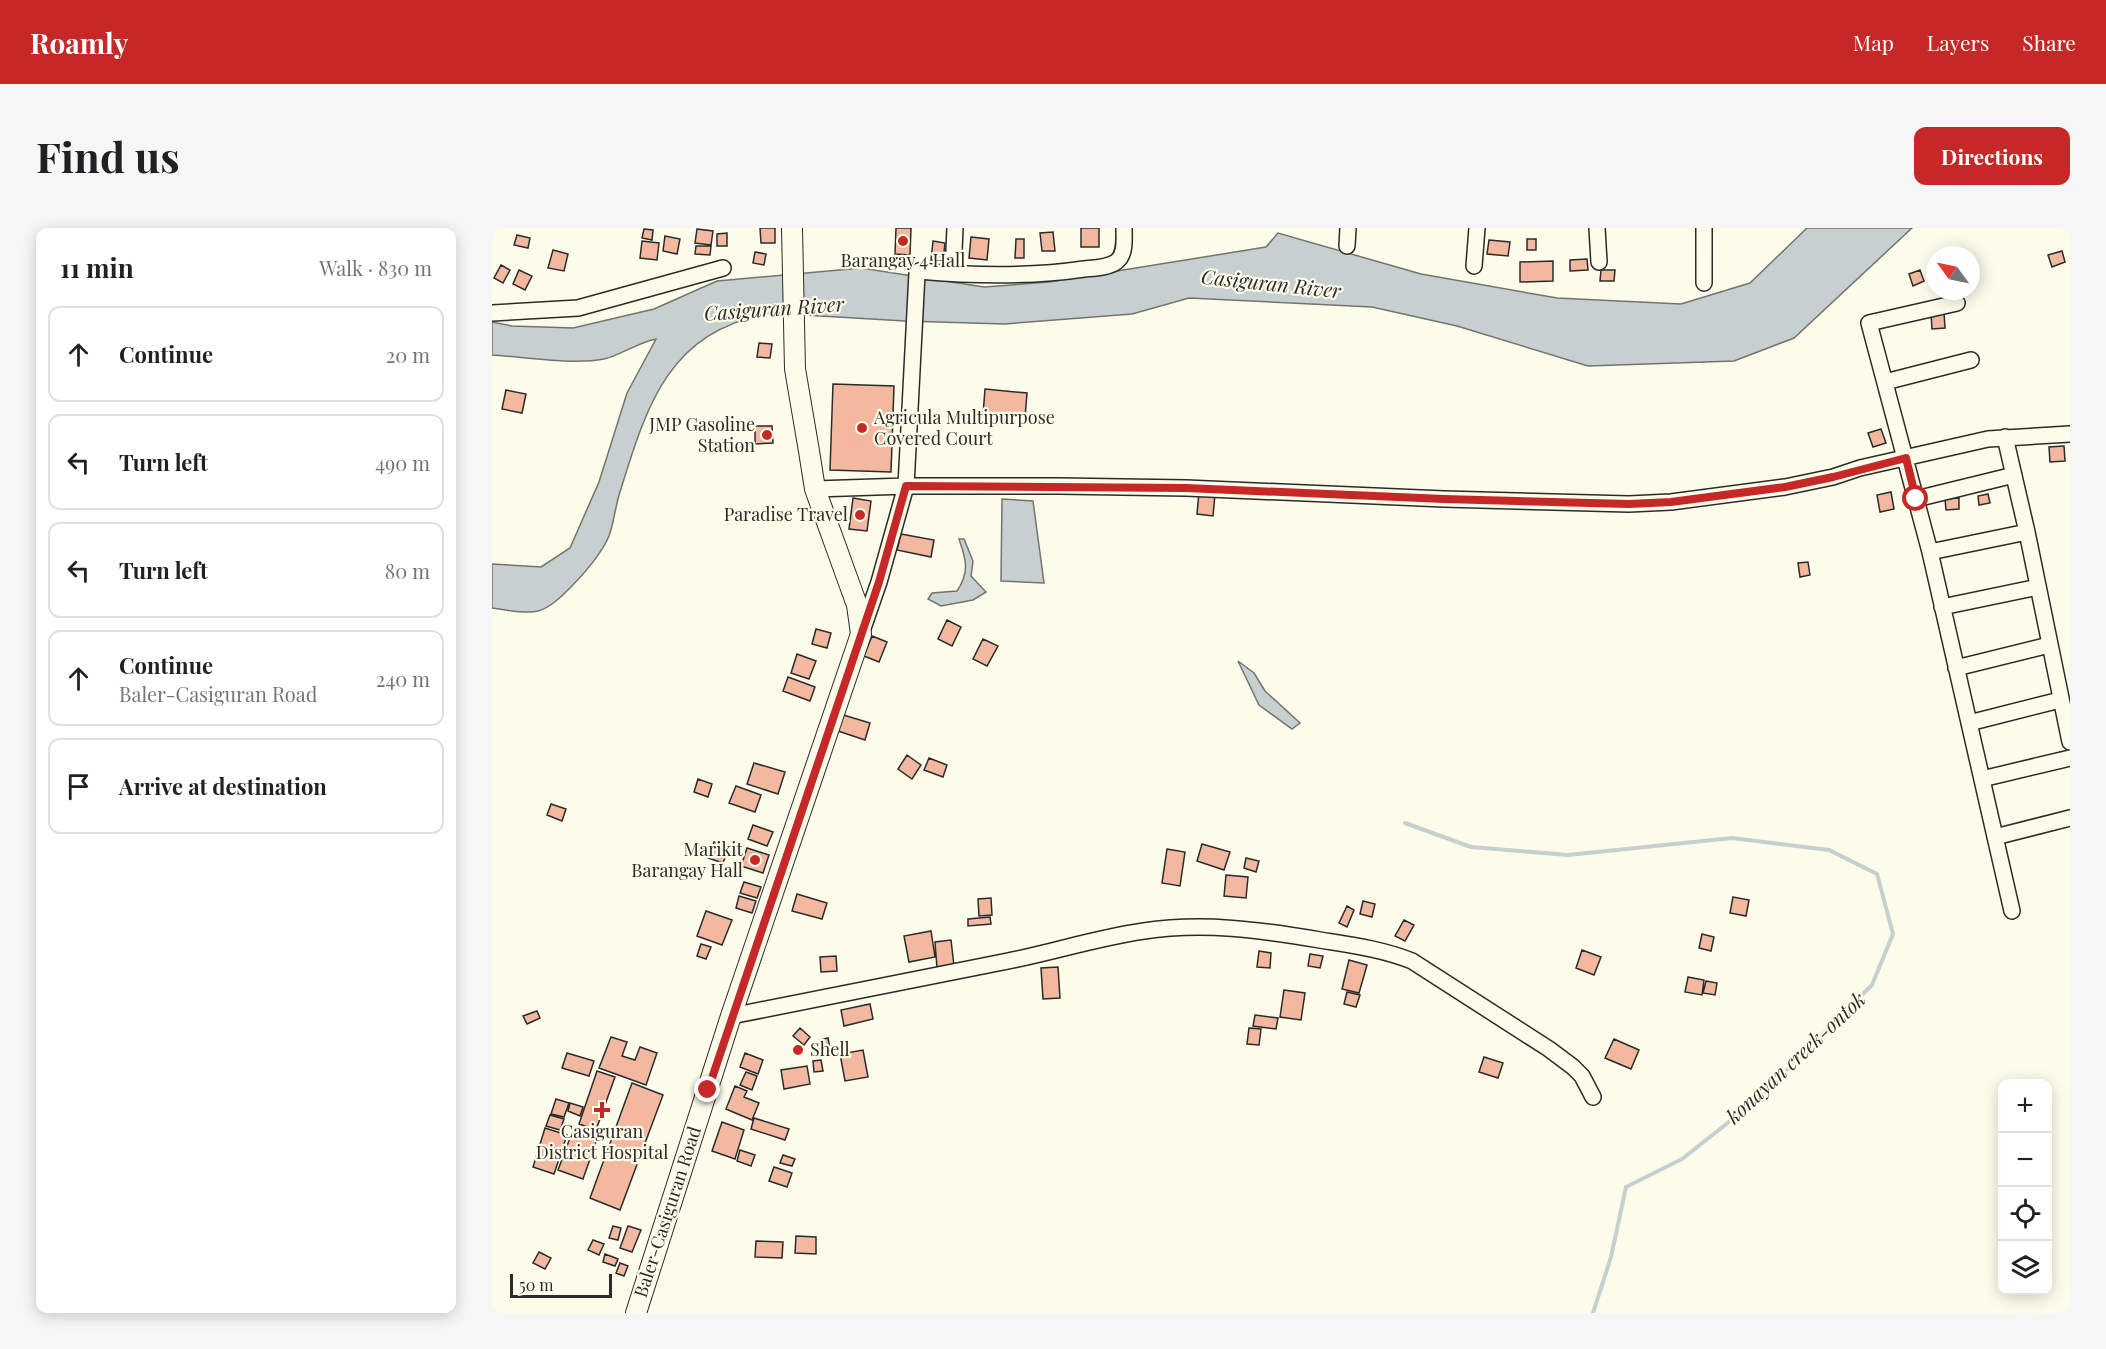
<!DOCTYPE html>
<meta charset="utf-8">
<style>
:root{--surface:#fff;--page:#f6f6f6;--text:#202124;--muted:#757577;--line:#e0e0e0;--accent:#c62828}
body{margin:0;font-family:"Playfair Display",serif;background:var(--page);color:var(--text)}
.controls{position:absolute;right:18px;bottom:18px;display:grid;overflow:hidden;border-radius:12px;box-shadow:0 3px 15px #0003}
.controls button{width:54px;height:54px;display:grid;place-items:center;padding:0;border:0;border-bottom:2px solid var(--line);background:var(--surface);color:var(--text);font:30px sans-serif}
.compass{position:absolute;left:1434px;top:18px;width:54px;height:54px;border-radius:50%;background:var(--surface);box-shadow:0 3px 15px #0003;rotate:303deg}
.scale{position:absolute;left:18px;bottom:15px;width:102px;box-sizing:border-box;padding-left:6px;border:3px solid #2b2b2b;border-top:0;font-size:16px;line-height:21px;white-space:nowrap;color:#2b2b2b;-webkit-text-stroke:4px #fdfbea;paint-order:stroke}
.stop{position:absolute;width:18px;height:18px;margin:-14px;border:4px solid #c62828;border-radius:50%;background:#fff}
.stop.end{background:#c62828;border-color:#fff;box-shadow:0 2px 6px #0008}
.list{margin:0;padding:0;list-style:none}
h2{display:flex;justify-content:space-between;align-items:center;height:78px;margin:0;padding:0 24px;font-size:26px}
h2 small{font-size:20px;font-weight:400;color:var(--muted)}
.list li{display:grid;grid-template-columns:39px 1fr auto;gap:18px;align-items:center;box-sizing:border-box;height:96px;margin:0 12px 12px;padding:0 12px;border:2px solid var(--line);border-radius:12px}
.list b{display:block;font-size:22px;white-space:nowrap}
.list p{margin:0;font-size:20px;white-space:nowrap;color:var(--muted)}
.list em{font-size:20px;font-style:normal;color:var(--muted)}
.icon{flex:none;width:33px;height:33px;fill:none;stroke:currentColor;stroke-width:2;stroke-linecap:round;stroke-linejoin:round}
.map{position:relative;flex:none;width:1578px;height:1085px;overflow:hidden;border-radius:12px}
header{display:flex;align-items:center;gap:36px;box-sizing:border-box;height:84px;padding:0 30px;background:var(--accent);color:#fff}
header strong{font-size:28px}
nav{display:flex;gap:33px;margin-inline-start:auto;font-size:21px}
.intro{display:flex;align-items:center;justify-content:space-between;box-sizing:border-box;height:144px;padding:0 36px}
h1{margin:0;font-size:42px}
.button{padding:15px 27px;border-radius:12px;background:var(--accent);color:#fff;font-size:21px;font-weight:700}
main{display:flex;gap:36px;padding:0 36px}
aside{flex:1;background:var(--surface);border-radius:12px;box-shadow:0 3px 15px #0003}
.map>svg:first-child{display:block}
.water{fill:#c7d0d0;stroke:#74746e;stroke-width:1.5}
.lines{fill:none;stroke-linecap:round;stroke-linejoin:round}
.stream{stroke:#c7d0d0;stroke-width:4}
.building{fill:#f2b8a0;stroke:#2b2b2b;stroke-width:1.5}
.minor-casing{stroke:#2b2b2b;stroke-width:18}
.major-casing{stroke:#2b2b2b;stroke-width:22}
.minor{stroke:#fdfbea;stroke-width:15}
.major{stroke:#fdfbea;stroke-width:20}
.route{stroke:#c62828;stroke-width:8}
.poi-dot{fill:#c62828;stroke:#fdfbea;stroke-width:2}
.labels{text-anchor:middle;stroke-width:4.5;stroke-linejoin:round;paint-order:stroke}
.poi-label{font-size:18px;fill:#2b2b2b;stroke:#fdfbea;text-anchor:end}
.street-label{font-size:18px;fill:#2b2b2b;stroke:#fdfbea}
.water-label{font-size:20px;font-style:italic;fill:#2b2b2b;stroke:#fdfbea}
</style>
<header>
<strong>Roamly</strong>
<nav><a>Map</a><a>Layers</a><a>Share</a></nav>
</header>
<div class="intro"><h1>Find us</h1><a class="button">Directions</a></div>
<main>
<aside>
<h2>11 min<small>Walk · 830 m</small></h2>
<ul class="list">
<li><svg class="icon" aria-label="ahead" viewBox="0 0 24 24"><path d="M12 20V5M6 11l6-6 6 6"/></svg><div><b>Continue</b></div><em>20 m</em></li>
<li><svg class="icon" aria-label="left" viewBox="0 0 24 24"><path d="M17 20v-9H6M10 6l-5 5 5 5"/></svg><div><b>Turn left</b></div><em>490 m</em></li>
<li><svg class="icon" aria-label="left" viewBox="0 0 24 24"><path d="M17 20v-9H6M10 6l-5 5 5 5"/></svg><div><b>Turn left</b></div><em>80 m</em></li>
<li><svg class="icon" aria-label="ahead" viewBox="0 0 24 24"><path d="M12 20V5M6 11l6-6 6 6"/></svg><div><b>Continue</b><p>Baler-Casiguran Road</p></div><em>240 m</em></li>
<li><svg class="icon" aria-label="arrive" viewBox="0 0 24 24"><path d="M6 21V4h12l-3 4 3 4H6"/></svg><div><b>Arrive at destination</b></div></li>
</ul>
</aside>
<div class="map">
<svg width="1578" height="1085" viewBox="0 0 1578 1085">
<rect width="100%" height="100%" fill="#fdfbea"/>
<path class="water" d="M1315,0H1420L1302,110L1242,133L1096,138L965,98L880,79L697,70L640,86L512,96L413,93L278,85C176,104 155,177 128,264C123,279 122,295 117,308C110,325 91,347 79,359C70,368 58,380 46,383C34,386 12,382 0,380V336L49,339L78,320L107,254L135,165L164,111C147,114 127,128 112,131C80,137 33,129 0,127V94L20,98L81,100L162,81L225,53L369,40L492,59L557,54L774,19L786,5L929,46L1065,70L1189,76L1258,55Z
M510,271L541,273L552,355L509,353Z
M467,311H472L481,333L479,348L494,364L481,372L449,378L436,371L440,365L465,363C478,344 474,331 467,311Z
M746,433L762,445L773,463L808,495L800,501L767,477Z"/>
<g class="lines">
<path class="stream" d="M913,595L979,619L1076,627L1240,610L1337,622L1385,646L1401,706L1380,757L1266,871L1190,931L1134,959L1119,1029L1101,1085"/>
</g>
<path class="building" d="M268,0H283V15H269Z
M404,0H419L418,27L403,26Z
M589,0H607V19H589Z
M152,1L161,2L160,12L150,10Z
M205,1L221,3L219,17L203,15Z
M561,4L563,23H550L548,5Z
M235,5V18H225V6Z
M25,7L38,10L36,20L22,17Z
M173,8L188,11L185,26L171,23Z
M479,9L497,11L495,32L477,30Z
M524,11H532V30H523Z
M1035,11H1044V22H1035Z
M997,12L1018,14L1016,28L995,26Z
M150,13L167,15L165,32L148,30Z
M441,13L453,15L451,33L439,32Z
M204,18H219L218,27L203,26Z
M61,22L76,26L72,43L56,40Z
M1570,23L1573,34L1560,39L1556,27Z
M263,24L274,26L272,37L261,35Z
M1095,31L1096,42L1078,43V32Z
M1061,33V53L1028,54V34Z
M9,37L18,42L11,55L2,50Z
M27,42L40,48L33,62L21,56Z
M1109,42H1123L1122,53H1108Z
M1428,42L1432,53L1421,58L1417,46Z
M1452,84L1453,100L1440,101L1439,85Z
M267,115L280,116L278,130L265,129Z
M341,156L402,158L399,244L338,242Z
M493,161L535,165L533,190L491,187Z
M14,162L34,166L30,185L10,181Z
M263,198H280L281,215L263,216Z
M1389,201L1394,215L1381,219L1376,205Z
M1572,218L1573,233L1558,234L1557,219Z
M707,264L723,266L721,288L705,286Z
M1399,264L1402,281L1388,284L1385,267Z
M1496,266L1498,275L1487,277L1486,268Z
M361,270L379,273L375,303L357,301Z
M1467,270V281L1454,282L1453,271Z
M409,306L442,312L439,329L405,322Z
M1316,334L1318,347L1308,349L1306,335Z
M455,392L469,399L460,418L446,411Z
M324,401L339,405L335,420L320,416Z
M380,408L395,414L387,434L372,428Z
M491,411L506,418L495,438L481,431Z
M305,426L324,433L317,451L299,445Z
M296,449L323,459L318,473L291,463Z
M348,486L378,495L373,512L343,502Z
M415,527L429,537L420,551L406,541Z
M437,530L455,537L451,549L432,542Z
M262,535L293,544L286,566L255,556Z
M206,551L220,556L216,569L202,564Z
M244,558L269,567L263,584L237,575Z
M59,576L74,581L70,593L55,587Z
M261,597L281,604L275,618L256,611Z
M222,614L237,619L231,635L216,630Z
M710,616L738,624L732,642L705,633Z
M255,620L277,627L271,645L249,638Z
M675,621L693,624L688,658L670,655Z
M754,630L767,633L764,644L752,640Z
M734,647L756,649L754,670L732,668Z
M252,654L269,659L265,670L248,665Z
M305,666L335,675L330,691L300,683Z
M247,668L264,673L260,685L244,680Z
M1241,669L1257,672L1254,688L1238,685Z
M499,670L500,687L487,688L486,671Z
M871,673L883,676L880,689L868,686Z
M855,678L862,682L855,699L847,695Z
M214,683L240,692L230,717L205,708Z
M498,689L499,696L476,698V691Z
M912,692L922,697L913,713L903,708Z
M439,703L443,729L417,734L412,708Z
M1210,706L1222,709L1219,723L1207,720Z
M459,712L462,738L445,740L443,714Z
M209,716L219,719L214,731L205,728Z
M1090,722L1109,729L1102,747L1084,740Z
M767,723L779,725L778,740L765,739Z
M818,726L831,728L828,740L816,738Z
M344,728L345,743L329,744L328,729Z
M857,732L875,737L867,765L850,761Z
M566,739L568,770L551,771L549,740Z
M1196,749L1212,752L1210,767L1193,764Z
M1214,753L1225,755L1223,767L1211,765Z
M792,762L813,765L809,792L788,789Z
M855,764L868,767L864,779L852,776Z
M378,776L381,791L352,798L349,782Z
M45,783L48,790L35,796L31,788Z
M763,787L786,790L784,801L761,798Z
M308,800L318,809L312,817L301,808Z
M757,800L769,801L767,817L755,816Z
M119,809L135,814L130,828L143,832L148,819L165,825L154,857L107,840Z
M336,810L338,820L329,822L327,812Z
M1122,811L1147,822L1139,841L1113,830Z
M371,822L376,849L353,853L348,826Z
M75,825L102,833L97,848L70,840Z
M253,825L271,832L266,846L248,839Z
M992,829L1011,835L1006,850L987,844Z
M329,832L331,843L322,844L321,833Z
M315,838L318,856L292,861L289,842Z
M105,843L123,849L104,902L87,896Z
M254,844L265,848L260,862L248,857Z
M140,855L171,867L128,982L98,970Z
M243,858L255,863L252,869L267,875L260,892L234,881Z
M64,871L77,875L72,889L59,886Z
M78,875L91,879L88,888L76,883Z
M58,887L72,891L68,902L54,898Z
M262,890L297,901L293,912L259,901Z
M230,894L252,902L243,931L220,923Z
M53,900L75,907L62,946L41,939Z
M81,902L105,911L91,951L66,942Z
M248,922L263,927L259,938L245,933Z
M291,927L303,931L300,938L288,935Z
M282,939L300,945L295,959L277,953Z
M121,998L129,1000L126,1012L117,1010Z
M136,998L149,1002L140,1024L128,1020Z
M304,1008L324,1009V1026L303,1025Z
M101,1012L112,1016L107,1027L96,1022Z
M264,1013L291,1014L290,1030L263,1029Z
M47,1024L59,1030L53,1041L41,1035Z
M113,1026L126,1031L123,1038L111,1034Z
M128,1035L136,1038L132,1048L124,1045Z"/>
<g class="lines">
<g class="minor-casing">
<path id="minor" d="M1105,0L1107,34
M1212,0V55
M855,18L856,0
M982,38L985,0
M461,45L463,0
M1465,75L1377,95L1438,324L1520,683
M0,85L86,80L231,40
M1393,154L1479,132
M1513,209L1535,304L1578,514
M323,261L414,258H567L694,260L952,271L1137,276L1179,274L1293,259L1341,249L1368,240L1496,211L1578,206
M1424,271L1522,247
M1438,324L1535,304
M1450,379L1546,359
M370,403L387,354L414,258L425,45L427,43C482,48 538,49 592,41C602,40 615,40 624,34C634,27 632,11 632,0
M1464,440L1557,417
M1477,495L1568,472
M1490,551L1578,530
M1503,609L1578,590
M239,788C328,770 417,753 506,735C555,726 603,710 652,703C711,694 769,702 828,712C859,717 890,721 920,733L1057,821L1081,839L1090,848L1101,869"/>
</g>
<g class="major-casing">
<path id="major" d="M144,1085L239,788L369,406L365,377L323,261L317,223L303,141L300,0"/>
</g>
<use href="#minor" class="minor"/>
<use href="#major" class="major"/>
</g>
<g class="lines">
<path class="route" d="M216,862L387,354L414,258L694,260L952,271L1137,276L1179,274L1293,259L1341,249L1414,230L1424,271"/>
</g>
<g class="poi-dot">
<circle cx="411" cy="13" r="6"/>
<circle cx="370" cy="200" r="6"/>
<circle cx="275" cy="207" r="6"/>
<circle cx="368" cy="287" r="6"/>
<circle cx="263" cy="632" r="6"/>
<circle cx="306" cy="822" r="6"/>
<path d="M107 873h6v6h6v6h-6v6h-6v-6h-6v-6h6z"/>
</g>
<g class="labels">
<g class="poi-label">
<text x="411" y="39" text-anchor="middle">Barangay 4 Hall</text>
<text x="382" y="196" text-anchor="start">Agricula Multipurpose<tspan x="382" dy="21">Covered Court</tspan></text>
<text x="263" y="203">JMP Gasoline<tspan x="263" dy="21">Station</tspan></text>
<text x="356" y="293">Paradise Travel</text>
<text x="251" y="628">Marikit<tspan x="251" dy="21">Barangay Hall</tspan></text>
<text x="318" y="828" text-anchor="start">Shell</text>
<text x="110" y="910" text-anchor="middle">Casiguran<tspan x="110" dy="21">District Hospital</tspan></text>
</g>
<g class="street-label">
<text transform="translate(176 984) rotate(-72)" y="6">Baler-Casiguran Road</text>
</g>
<g class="water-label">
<text transform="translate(779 56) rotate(6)" y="7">Casiguran River</text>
<text transform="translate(282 81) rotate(-4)" y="7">Casiguran River</text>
<text transform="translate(1304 830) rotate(-43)" y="7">konayan creek-ontok</text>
</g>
</g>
</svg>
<div class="controls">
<button>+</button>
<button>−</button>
<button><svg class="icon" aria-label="locate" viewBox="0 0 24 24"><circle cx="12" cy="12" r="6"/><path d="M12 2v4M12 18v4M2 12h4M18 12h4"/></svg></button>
<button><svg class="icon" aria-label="layers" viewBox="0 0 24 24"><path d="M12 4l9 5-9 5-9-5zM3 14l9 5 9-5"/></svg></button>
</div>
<svg class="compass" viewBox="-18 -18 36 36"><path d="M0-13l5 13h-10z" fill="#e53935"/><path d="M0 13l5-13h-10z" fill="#757577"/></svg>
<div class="scale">50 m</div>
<div class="stop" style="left:1424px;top:271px"></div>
<div class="stop end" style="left:216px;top:862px"></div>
</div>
</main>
